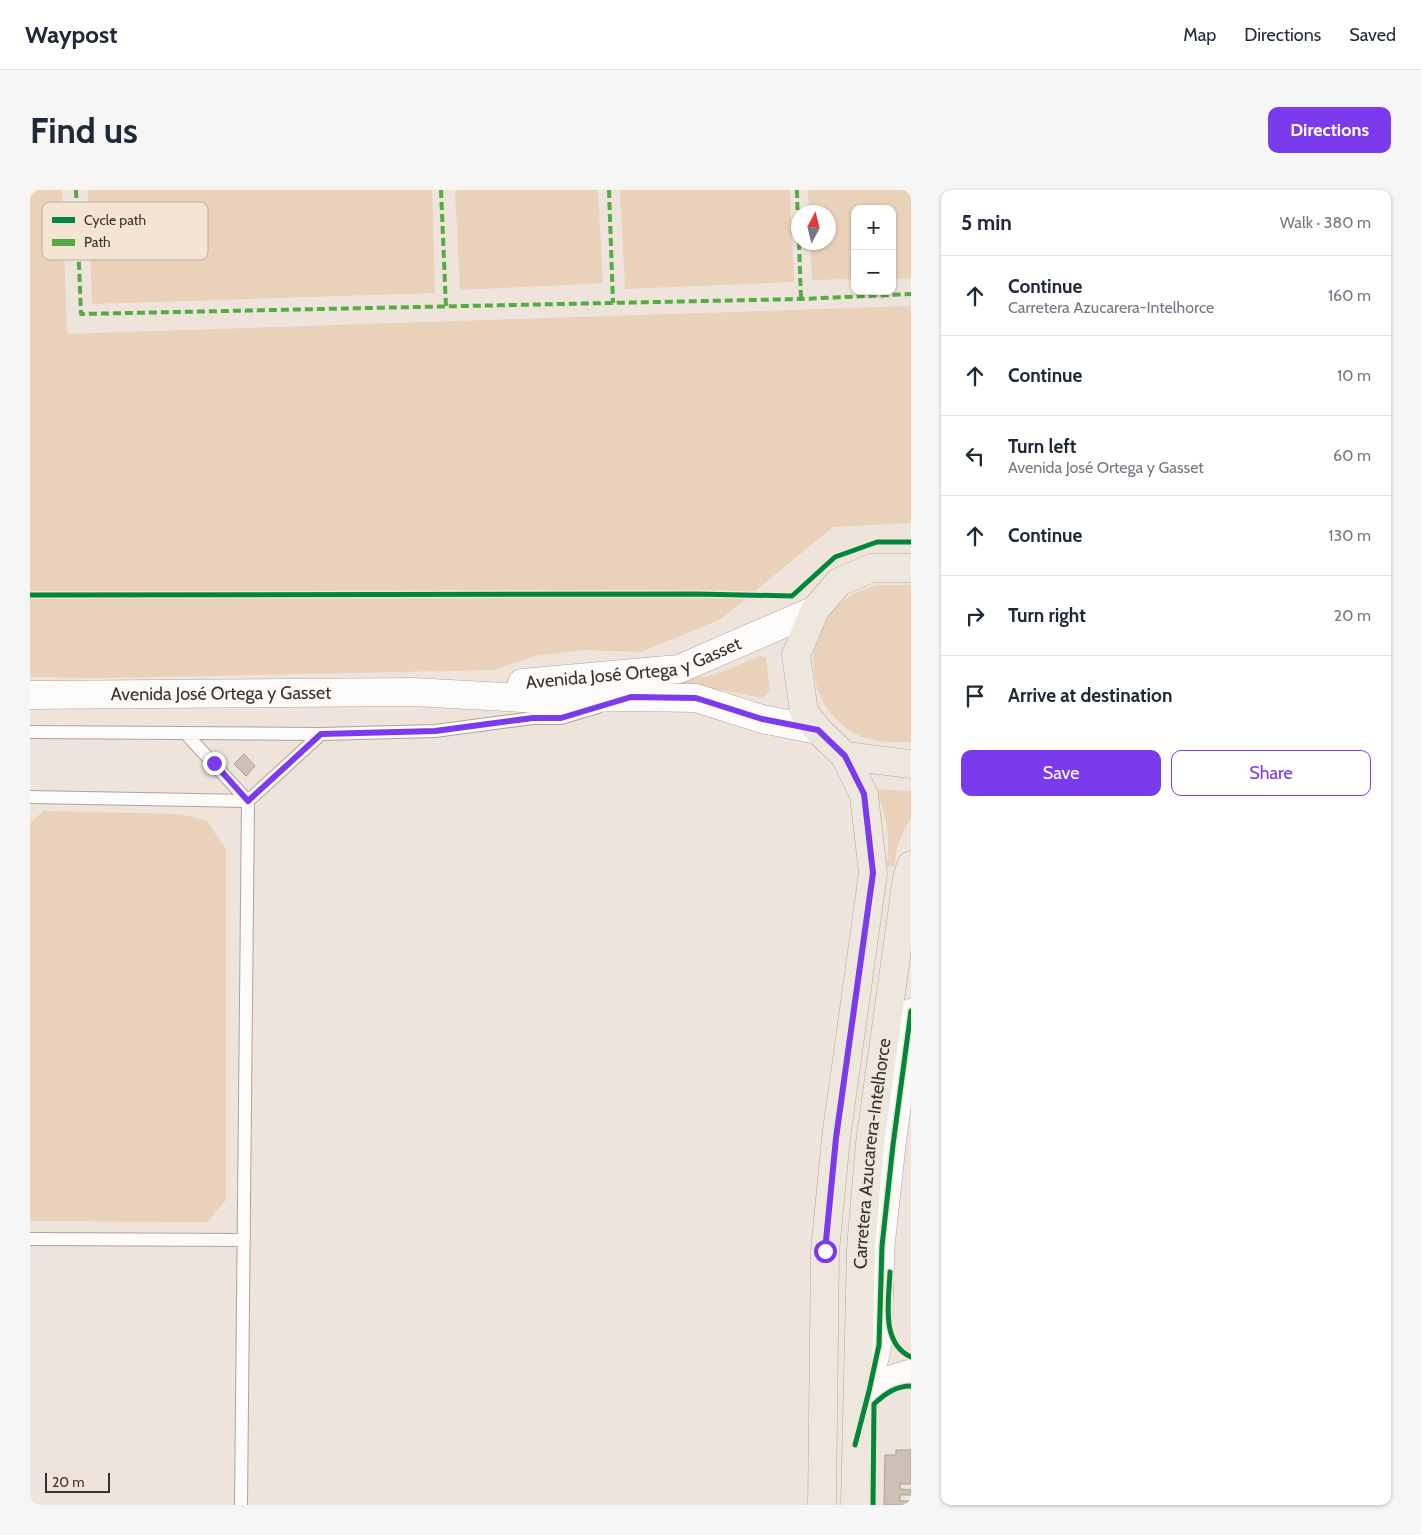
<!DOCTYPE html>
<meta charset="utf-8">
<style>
:root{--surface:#fff;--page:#f6f6f7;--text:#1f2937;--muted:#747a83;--line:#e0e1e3;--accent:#7c3aed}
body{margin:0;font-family:Cabin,sans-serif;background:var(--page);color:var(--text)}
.controls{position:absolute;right:15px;top:15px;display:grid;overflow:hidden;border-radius:10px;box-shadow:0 1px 4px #0004}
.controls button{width:45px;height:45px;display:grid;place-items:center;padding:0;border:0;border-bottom:1px solid var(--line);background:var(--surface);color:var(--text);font:25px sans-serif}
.compass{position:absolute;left:761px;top:15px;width:45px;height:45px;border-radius:50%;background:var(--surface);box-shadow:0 1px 4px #0004;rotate:7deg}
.scale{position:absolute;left:15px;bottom:12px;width:65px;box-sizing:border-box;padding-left:5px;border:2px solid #39332c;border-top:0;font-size:14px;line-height:18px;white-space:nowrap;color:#39332c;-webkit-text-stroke:4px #f6e4d3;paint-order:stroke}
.stop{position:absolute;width:15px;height:15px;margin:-11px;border:4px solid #7c3aed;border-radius:50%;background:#fff}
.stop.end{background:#7c3aed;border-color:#fff;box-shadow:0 1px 5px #0008}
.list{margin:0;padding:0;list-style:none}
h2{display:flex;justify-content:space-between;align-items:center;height:65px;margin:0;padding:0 20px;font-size:21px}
h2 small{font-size:16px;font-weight:400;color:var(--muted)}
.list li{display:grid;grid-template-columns:32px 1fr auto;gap:15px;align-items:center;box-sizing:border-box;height:80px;padding:0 20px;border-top:1px solid var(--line)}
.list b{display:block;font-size:19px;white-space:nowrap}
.list p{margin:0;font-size:16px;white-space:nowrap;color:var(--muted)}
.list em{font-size:16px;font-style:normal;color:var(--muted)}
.actions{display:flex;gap:10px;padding:15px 20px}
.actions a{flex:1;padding:11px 0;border:1px solid var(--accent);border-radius:10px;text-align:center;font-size:18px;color:var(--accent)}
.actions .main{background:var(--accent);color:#fff}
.icon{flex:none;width:28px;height:28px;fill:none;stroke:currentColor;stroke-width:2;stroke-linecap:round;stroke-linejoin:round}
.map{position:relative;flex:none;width:881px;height:1315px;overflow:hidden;border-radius:10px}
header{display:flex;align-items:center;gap:30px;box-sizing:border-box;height:70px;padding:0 25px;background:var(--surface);border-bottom:1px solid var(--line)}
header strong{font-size:24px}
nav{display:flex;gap:28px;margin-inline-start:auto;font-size:18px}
.intro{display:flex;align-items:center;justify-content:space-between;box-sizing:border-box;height:120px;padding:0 30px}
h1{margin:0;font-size:35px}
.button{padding:12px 22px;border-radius:10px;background:var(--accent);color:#fff;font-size:18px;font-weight:700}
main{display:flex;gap:30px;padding:0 30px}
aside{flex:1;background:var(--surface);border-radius:10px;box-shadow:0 1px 4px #0004}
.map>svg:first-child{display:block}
.green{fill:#ead1b9}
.building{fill:#cec0b3;stroke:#a7a098}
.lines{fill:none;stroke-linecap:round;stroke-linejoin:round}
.service-casing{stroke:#aca49d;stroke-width:14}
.minor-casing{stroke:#aca49d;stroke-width:26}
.secondary-casing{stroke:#aca49d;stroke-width:29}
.primary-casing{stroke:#b7a897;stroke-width:29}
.service{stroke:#fcfbfa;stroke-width:12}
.minor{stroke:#fcfbfa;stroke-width:25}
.secondary{stroke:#fcfbfa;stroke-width:28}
.primary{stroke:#ede7de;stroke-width:28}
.quiet{stroke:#55ac44;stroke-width:4;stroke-dasharray:8 4;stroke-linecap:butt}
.cycleway-casing{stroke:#f6e4d3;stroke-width:8}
.cycleway{stroke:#00873e;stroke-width:5}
.route{stroke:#7c3aed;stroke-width:6}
.labels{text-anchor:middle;stroke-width:4;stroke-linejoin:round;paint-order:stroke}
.street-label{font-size:18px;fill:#39332c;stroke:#f6e4d3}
.key{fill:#f6e4d3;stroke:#bdafa1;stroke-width:1}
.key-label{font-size:14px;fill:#39332c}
</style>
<header>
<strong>Waypost</strong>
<nav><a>Map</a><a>Directions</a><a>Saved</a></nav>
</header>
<div class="intro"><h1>Find us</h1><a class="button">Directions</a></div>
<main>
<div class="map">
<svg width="881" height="1315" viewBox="0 0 881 1315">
<rect width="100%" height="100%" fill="#eee4db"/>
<path class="green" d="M0,0H32L37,144L881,116V333L803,337L691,429L611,462L553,460L505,466L464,480L74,488L0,487Z
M58,0H402L405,103L62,114Z
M425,0H568L573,93L430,100Z
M590,0H760L764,92L595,99Z
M778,0H881V88L862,89V19H825V89L782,90L780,53L798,52V22H779Z
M847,395H881V552C863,552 845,553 828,545C778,520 767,451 810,413C821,404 834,399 847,395Z
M731,466L736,468L740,500L733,508L680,498L627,499L628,492L681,486Z
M845,599L881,601V628L874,640L867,658L864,677L857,676C860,645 858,627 845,599Z
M13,621L149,624L176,630L196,659V1010L177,1032L0,1031V634Z"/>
<path class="building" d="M214,564L225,576L216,586L204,574Z
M866,1260H881V1294H870V1299L881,1300V1305H870V1311H881V1315H854L855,1265H866Z"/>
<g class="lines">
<g class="service-casing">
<path id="service" d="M0,542L291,544L405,541L503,528H531L568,517
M156,544L218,611L291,544
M0,607L218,611L211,1315
M0,1049L214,1050"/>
</g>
<g class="minor-casing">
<path id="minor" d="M839,1201L858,1189L881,1182
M834,1222L849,1155L852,1056L863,955L881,821"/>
</g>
<g class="secondary-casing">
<g id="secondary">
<path id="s1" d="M492,493L649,479L785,420"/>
<path id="s2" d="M0,505L383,502L513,509L601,507L666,508L732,529L788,540"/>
</g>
</g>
<g class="primary-casing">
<g id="primary">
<path d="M815,566L881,574"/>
<path d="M792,1315L795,1061L806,948L843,683L834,605L815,566L788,540L774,522L766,465L785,420L809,392L842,378H881"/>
<path id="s3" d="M825,1315L831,1058L840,953L877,688L881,675"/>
</g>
</g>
<use href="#service" class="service"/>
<use href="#minor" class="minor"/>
<use href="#secondary" class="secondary"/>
<use href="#primary" class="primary"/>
<path class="quiet" d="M46,0L51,124L771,109L881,104
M411,0L416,117
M579,0L583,113
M767,0L768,43
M769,52L771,109"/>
<g class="cycleway-casing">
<path id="cycleway" d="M0,405L667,404L762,406L805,367L847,352H881
M860,1082C859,1110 850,1153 881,1167
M825,1255L839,1201L849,1155L852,1056L863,955L881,821
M843,1315L844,1214C855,1204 865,1196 881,1196"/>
</g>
<use href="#cycleway" class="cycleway"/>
</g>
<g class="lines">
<path class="route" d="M184,573L218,611L291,544L405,541L503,528H531L601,507L666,508L732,529L788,540L815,566L834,604L843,683L806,948L795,1061"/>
</g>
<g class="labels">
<g class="street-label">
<text dy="6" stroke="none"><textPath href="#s1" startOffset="114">Avenida José Ortega y Gasset</textPath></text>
<text dy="6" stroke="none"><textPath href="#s2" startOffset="191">Avenida José Ortega y Gasset</textPath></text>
<text dy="6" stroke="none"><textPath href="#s3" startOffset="352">Carretera Azucarera-Intelhorce</textPath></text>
</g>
</g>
<rect x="12" y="12" width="166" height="58" rx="8" class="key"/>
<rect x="22" y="27" width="23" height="6" fill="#00873e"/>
<rect x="22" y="49" width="23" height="7" fill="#55ac44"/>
<g class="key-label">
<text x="54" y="35">Cycle path</text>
<text x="54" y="57">Path</text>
</g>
</svg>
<div class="controls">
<button>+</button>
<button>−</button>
</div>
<svg class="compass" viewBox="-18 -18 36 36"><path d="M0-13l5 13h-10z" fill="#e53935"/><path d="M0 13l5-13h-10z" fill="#747a83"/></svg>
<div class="scale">20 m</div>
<div class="stop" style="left:795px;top:1061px"></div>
<div class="stop end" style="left:184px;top:573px"></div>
</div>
<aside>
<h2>5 min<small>Walk · 380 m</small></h2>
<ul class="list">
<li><svg class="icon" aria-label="ahead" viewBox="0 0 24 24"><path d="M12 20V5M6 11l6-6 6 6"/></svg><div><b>Continue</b><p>Carretera Azucarera-Intelhorce</p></div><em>160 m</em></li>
<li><svg class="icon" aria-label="ahead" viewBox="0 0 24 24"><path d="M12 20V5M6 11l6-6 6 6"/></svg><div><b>Continue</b></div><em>10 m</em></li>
<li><svg class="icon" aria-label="left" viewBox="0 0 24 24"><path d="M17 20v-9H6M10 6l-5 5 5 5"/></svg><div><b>Turn left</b><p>Avenida José Ortega y Gasset</p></div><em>60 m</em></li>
<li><svg class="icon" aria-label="ahead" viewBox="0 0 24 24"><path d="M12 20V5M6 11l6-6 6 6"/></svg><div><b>Continue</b></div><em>130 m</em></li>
<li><svg class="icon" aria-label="right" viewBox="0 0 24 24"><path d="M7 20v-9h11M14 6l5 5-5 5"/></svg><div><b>Turn right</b></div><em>20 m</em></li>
<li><svg class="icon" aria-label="arrive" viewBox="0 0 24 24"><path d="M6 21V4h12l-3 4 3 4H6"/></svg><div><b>Arrive at destination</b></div></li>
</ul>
<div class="actions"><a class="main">Save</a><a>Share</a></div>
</aside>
</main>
